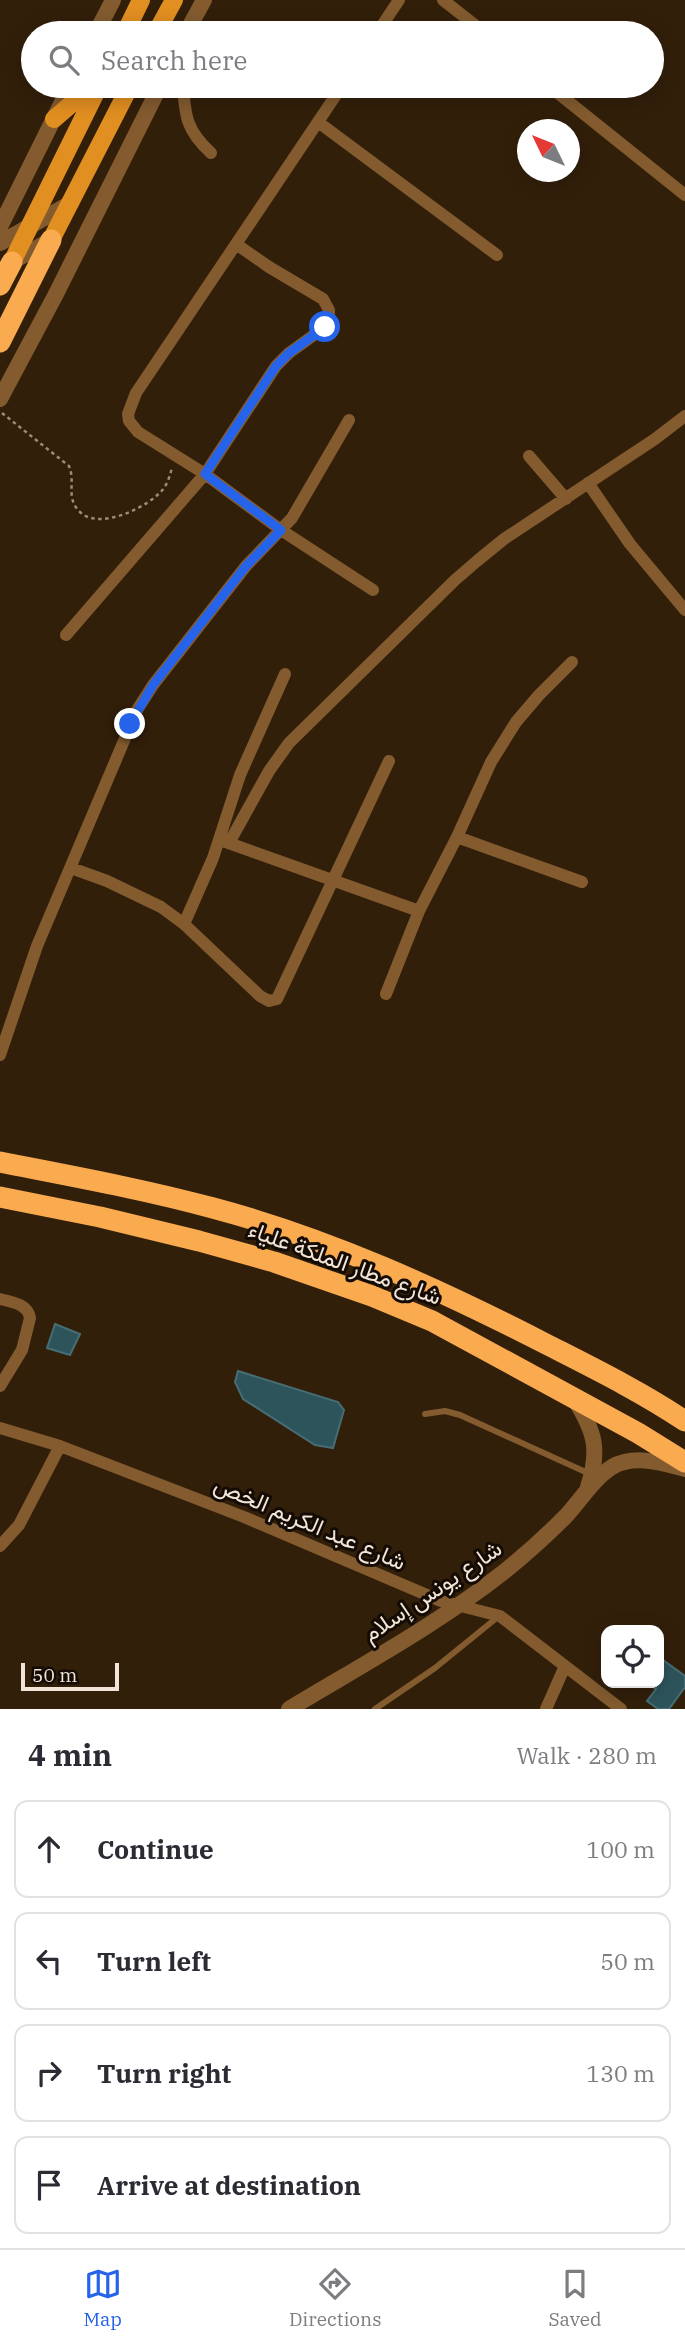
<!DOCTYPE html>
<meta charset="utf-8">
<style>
:root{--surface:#fff;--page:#f2f2f3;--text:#2b2b33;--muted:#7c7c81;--line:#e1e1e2;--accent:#2563eb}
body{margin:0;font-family:"IBM Plex Serif",Vazirmatn,serif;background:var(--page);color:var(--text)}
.controls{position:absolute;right:21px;bottom:21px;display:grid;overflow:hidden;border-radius:14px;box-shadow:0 4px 18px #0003}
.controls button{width:63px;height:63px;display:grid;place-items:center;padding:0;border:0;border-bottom:2px solid var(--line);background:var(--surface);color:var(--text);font:35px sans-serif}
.compass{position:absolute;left:517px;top:119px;width:63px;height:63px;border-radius:50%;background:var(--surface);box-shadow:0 4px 18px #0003;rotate:313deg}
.scale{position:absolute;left:21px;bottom:18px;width:98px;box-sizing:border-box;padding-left:7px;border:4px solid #f2e5d8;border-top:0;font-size:19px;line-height:24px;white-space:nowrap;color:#f2e5d8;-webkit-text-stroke:5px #140b04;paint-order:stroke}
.stop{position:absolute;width:21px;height:21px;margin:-16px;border:5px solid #2563eb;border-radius:50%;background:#fff}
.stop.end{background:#2563eb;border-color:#fff;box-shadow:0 2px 7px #0008}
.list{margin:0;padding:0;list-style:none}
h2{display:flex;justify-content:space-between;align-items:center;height:91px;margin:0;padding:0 28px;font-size:30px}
h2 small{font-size:23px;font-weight:400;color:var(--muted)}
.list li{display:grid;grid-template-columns:46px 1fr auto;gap:21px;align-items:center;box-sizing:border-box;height:98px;margin:0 14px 14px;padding:0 14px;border:2px solid var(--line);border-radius:14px}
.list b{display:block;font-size:26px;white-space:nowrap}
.list em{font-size:23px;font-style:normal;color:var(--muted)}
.icon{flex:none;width:38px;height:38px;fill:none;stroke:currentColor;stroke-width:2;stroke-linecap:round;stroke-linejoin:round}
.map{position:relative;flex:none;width:685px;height:1709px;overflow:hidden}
.search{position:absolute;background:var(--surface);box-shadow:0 4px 18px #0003;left:21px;right:21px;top:21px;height:77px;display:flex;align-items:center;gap:18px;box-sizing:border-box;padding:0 24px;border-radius:38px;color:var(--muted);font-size:26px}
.sheet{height:539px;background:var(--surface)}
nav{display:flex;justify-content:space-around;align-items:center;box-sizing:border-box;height:98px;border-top:2px solid var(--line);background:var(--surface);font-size:19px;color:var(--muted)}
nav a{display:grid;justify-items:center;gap:4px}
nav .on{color:var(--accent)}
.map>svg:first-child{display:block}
.building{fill:#2e545b;stroke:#476d74;stroke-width:2}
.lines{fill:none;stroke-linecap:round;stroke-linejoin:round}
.path{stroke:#9b8b7b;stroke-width:2.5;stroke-dasharray:3.5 3.5;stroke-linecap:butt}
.service{stroke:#835b2f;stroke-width:6}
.minor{stroke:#835b2f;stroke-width:12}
.tertiary{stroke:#835b2f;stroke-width:16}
.primary{stroke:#e28f21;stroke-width:18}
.motorway{stroke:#faaa4f;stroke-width:21}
.route{stroke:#2563eb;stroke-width:9}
.labels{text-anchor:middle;stroke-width:6;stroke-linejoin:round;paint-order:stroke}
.street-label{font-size:23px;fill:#f2e5d8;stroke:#140b04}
</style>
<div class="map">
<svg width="685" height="1709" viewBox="0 0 685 1709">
<rect width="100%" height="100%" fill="#321f0a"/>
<path class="building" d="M55,1324L80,1334L70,1355L47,1348Z
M238,1371L338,1402L344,1410L333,1448L315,1445L243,1399L235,1382Z
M659,1657L685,1676V1687L669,1709H658L647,1701L656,1689L647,1683H659Z"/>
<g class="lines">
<path class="path" d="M2,413L69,466C76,482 65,498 80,512C99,531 150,507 164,488C168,482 170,475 172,468"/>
<path class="service" d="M425,1414L445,1411L460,1415L590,1474
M375,1709L435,1668L499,1616"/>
<path class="minor" d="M443,0L485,33
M377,33L399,0
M183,86C185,117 187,131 211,153
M342,86L136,393L128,414L129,421L138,432L205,474L281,530L373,590
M549,86L685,195
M318,122L497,255
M529,456L566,499
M588,483L630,544L685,610
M66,635L205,474L276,366L289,353L325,327L329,316V310L323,299L269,267L236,244
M457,837L582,882
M223,841L419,911
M229,843L269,771L289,743L455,580L477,561L504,539L655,439L685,416
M71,868L107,881L161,907L184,924L213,858L240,775L285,674
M184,924L260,996L269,1001L277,999L389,761
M386,994L419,911L457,837L491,762L516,722L539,695L572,662
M0,1055L37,946L137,710L153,685L246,566L292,518L349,420
M0,1299C12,1302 28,1304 30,1318L22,1350L0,1386
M0,1428L60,1446L244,1517L441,1601L500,1616L621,1709
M0,1546L19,1525L60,1446
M546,1709L565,1666"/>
<path class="tertiary" d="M96,33L113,0
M186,33L204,0
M0,227L70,86
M0,243L71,203
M8,264L51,240
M0,399L56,294L160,86
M575,1400C595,1432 600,1450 588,1487
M289,1709C362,1665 438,1624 505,1571C526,1554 546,1536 565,1517C580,1501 593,1479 612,1467C634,1454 662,1463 685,1469"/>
<path class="primary" d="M125,33L141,0
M156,33L174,0
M54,119L92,86
M51,240L130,86
M12,262L99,86"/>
<path class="motorway" d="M0,285L12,262
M0,342L51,240
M0,1162C71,1176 143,1189 213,1208C327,1238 441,1290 546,1344C593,1368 640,1391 685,1421
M0,1197L100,1217L199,1241L274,1262L372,1296L432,1321L638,1433L685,1462"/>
</g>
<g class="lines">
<path class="route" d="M130,724L153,685L246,566L281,530L205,474L276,366L289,353L325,327"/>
</g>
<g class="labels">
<g class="street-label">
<text transform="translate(345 1263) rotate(20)" y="8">شارع مطار الملكة علياء</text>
<text transform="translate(310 1523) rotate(23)" y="8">شارع عبد الكريم الخص</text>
<text transform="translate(432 1591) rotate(-34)" y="8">شارع يونس إسلام</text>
</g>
</g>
</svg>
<div class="controls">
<button><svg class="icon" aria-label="locate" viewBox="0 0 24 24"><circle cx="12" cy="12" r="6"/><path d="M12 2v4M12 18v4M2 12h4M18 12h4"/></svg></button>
</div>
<svg class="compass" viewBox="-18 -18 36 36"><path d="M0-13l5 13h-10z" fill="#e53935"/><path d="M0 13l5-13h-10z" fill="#7c7c81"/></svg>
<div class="scale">50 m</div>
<div class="stop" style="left:325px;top:327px"></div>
<div class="stop end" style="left:130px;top:724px"></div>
<div class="search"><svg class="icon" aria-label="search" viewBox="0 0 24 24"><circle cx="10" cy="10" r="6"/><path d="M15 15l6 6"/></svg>Search here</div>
</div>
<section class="sheet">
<h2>4 min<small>Walk · 280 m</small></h2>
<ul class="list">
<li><svg class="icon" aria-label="ahead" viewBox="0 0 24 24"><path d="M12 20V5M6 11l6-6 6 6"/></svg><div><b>Continue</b></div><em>100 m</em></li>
<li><svg class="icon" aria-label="left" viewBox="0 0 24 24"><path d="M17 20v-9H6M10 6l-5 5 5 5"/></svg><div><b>Turn left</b></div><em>50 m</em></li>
<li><svg class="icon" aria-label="right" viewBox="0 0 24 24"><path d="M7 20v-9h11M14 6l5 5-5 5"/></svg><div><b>Turn right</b></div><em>130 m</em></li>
<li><svg class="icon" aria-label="arrive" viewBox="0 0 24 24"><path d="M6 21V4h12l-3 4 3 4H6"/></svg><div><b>Arrive at destination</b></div></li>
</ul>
</section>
<nav>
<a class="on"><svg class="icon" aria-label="map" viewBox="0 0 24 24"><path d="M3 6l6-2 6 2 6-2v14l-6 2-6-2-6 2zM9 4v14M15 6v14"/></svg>Map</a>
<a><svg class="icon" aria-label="directions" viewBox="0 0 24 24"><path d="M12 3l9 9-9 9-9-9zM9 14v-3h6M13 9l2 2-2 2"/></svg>Directions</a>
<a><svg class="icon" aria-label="saved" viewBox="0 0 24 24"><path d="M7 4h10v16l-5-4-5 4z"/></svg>Saved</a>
</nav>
